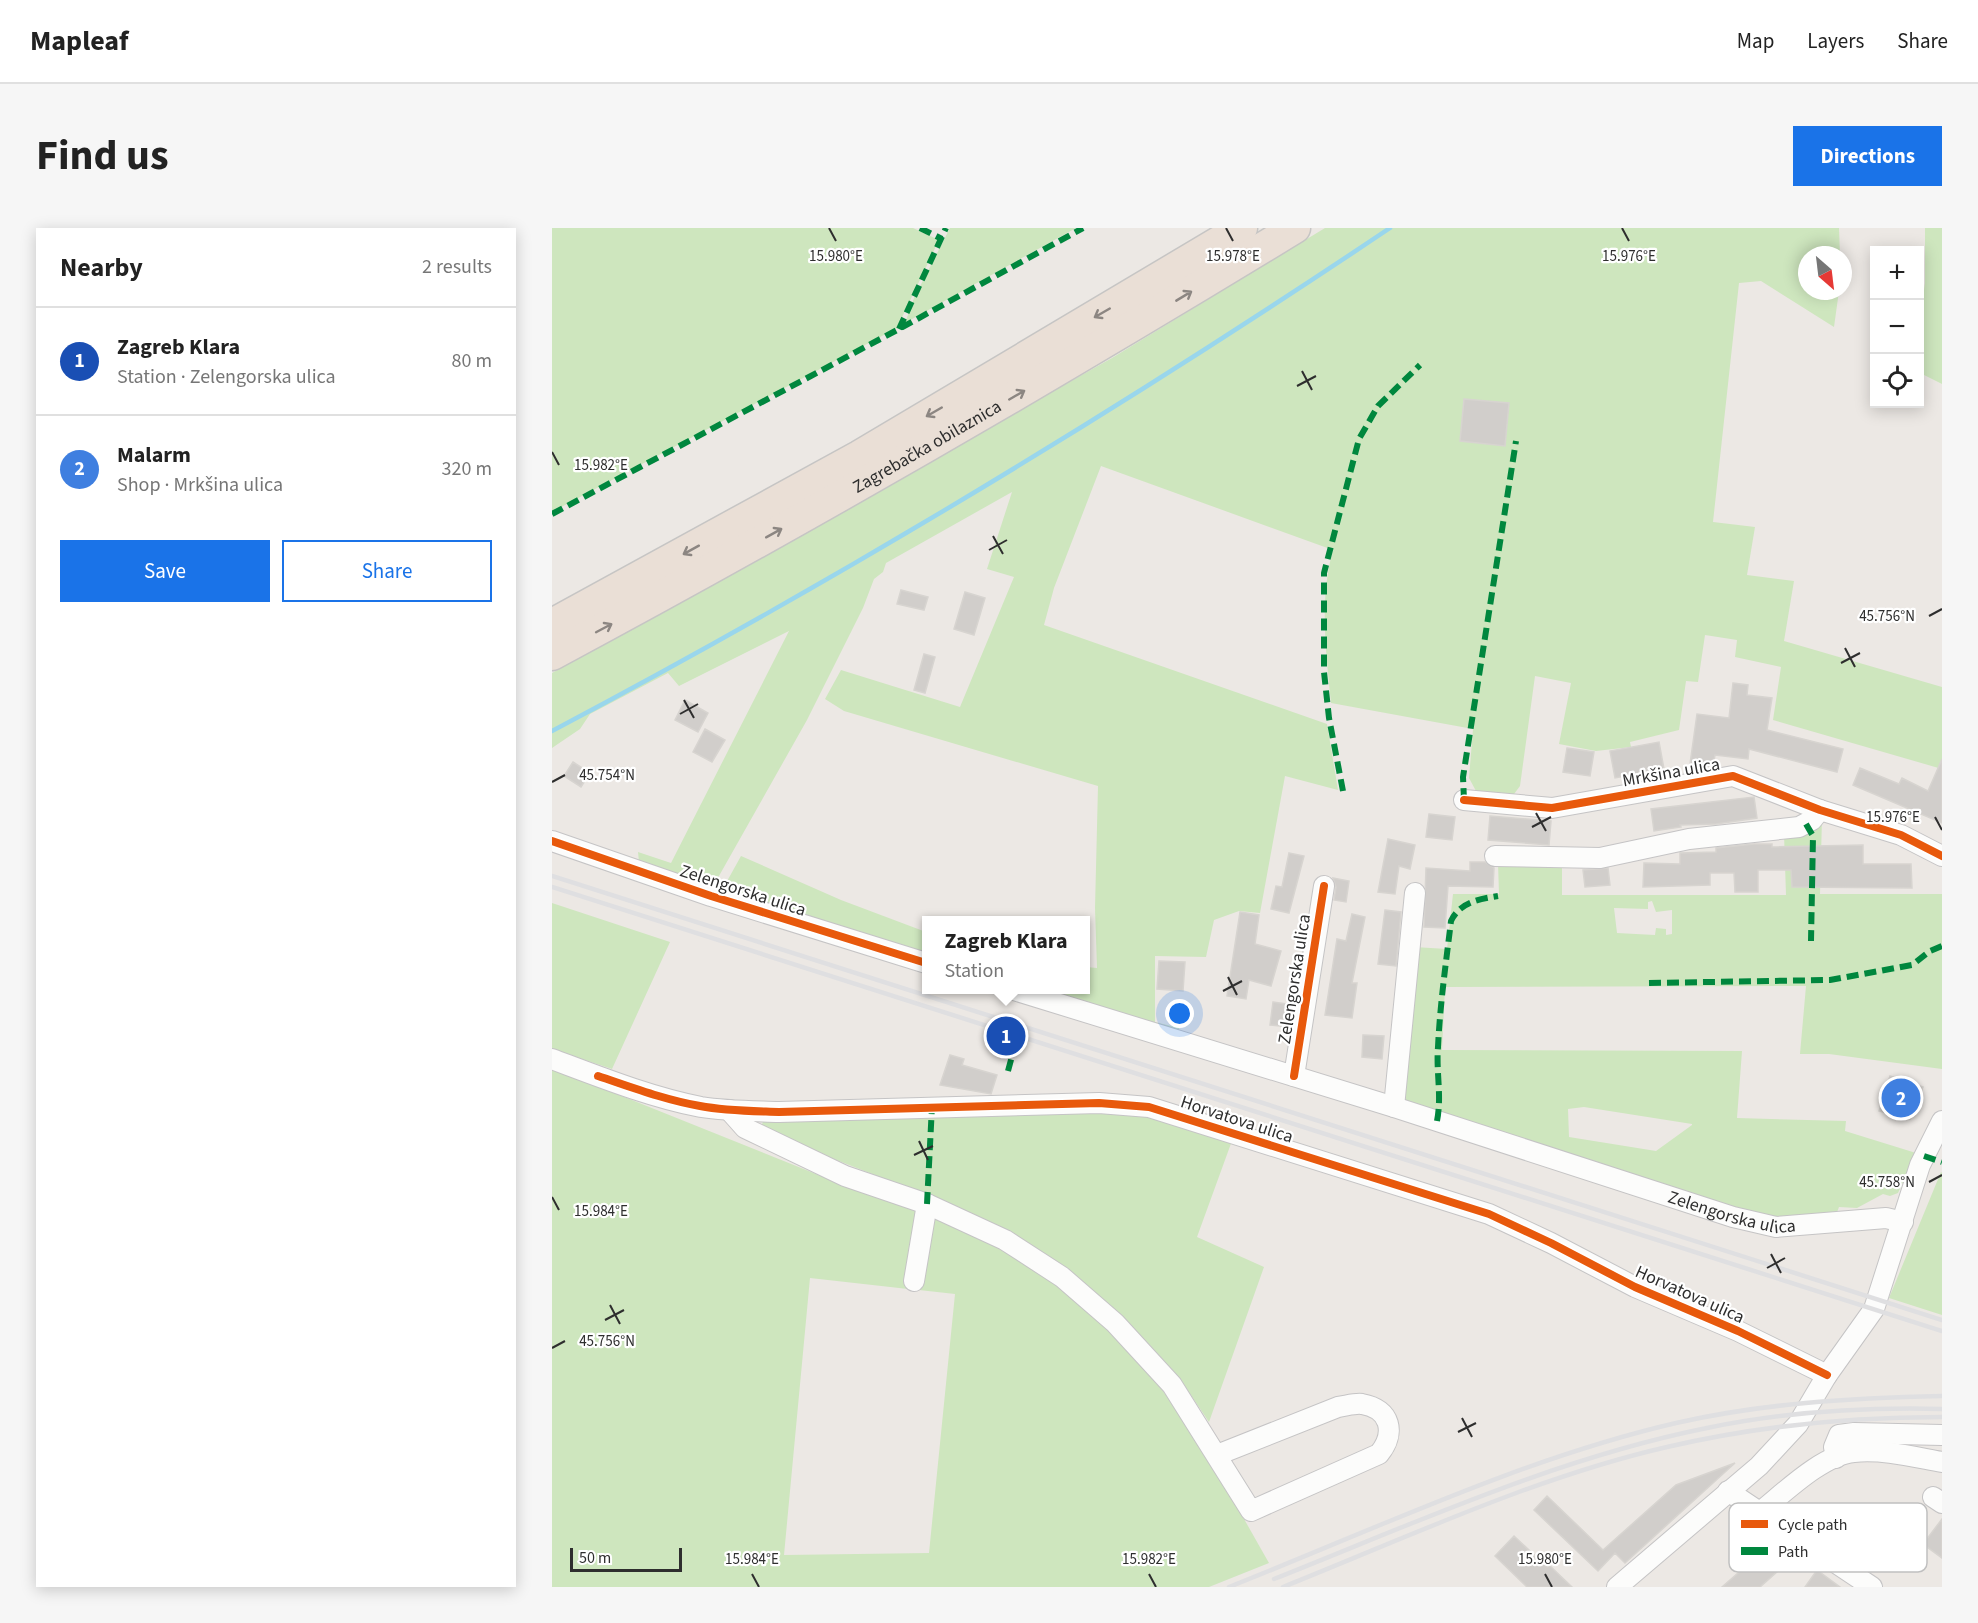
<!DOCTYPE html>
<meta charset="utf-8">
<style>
:root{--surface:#fff;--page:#f6f6f6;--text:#222;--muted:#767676;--line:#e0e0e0;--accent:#1a73e8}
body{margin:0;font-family:"Source Sans 3",sans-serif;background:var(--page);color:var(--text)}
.controls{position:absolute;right:18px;top:18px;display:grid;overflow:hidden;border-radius:0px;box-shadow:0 3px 15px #0003}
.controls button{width:54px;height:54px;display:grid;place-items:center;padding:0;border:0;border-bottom:2px solid var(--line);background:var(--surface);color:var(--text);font:30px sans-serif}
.compass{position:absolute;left:1246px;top:18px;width:54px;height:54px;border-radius:50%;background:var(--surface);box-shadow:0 3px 15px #0003;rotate:152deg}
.scale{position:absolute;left:18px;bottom:15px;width:112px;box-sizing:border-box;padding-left:6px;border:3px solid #2e2e2e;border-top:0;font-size:16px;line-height:21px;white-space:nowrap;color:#2e2e2e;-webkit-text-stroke:4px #fff;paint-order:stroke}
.you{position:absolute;left:628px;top:786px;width:21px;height:21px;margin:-15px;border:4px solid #fff;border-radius:50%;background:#1a73e8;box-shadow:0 0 0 9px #1a73e833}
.badge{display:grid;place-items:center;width:39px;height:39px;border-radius:50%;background:var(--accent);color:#fff;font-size:20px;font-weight:700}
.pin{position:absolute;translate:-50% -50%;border:3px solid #fff;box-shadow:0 2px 6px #0006}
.popup{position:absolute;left:370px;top:688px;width:168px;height:78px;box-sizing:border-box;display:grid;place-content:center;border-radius:0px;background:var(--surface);filter:drop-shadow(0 2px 4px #0005);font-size:20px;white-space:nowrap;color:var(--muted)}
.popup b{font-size:22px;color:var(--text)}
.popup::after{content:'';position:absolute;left:50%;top:100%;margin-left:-12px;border:12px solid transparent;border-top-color:var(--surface)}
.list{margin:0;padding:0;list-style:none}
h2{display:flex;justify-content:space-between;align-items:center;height:78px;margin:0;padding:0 24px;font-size:26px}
h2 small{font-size:20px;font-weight:400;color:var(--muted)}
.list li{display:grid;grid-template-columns:39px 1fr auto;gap:18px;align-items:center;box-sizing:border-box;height:108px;padding:0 24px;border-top:2px solid var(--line)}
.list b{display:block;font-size:22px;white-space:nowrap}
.list p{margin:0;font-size:20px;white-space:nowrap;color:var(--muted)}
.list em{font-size:20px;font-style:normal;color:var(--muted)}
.actions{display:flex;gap:12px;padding:18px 24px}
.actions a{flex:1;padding:14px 0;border:2px solid var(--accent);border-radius:0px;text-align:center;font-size:21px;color:var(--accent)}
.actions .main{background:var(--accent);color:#fff}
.icon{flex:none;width:33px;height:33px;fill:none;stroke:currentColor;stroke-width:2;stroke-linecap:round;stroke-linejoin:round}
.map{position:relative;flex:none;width:1390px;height:1359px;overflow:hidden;border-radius:0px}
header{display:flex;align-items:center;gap:36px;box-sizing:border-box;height:84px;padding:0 30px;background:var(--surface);border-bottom:2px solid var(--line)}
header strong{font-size:28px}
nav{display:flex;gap:33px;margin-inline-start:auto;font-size:21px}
.intro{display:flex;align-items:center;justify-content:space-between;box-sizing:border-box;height:144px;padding:0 36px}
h1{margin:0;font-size:42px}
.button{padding:15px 27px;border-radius:0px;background:var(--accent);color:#fff;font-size:21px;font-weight:700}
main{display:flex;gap:36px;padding:0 36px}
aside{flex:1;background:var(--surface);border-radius:0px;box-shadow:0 3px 15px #0003}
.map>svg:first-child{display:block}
.green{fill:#cee6be;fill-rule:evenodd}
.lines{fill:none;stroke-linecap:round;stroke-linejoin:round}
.stream{stroke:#99d6ec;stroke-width:4.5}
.building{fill:#d1cecb;stroke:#d7d4d0;stroke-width:1.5}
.minor-casing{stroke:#c5c4c5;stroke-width:22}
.highway-casing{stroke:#c6c5c4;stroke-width:33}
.minor{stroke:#fcfcfb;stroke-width:20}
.highway{stroke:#eadfd6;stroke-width:30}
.rail{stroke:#dfdfe1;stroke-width:4.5}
.quiet{stroke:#00873e;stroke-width:6;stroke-dasharray:12 6;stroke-linecap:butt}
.cycleway-casing{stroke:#fff;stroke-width:11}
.cycleway{stroke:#e8590c;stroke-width:8}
.oneway{stroke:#8c8682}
.ticks{fill:none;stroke:#2e2e2e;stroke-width:2}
.labels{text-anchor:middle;stroke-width:4.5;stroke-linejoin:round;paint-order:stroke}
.street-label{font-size:18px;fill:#2e2e2e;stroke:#fff}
.key{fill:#fff;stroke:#c0c0c0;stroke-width:1.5}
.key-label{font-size:16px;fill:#2e2e2e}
.ticks-label{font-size:15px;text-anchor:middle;fill:#2e2e2e;stroke:#fff;stroke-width:4.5;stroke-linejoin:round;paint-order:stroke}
</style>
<header>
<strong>Mapleaf</strong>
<nav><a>Map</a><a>Layers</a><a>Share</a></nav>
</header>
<div class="intro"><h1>Find us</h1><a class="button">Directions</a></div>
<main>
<aside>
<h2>Nearby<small>2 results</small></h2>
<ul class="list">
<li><span class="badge" style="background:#1a4fb4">1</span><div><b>Zagreb Klara</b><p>Station · Zelengorska ulica</p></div><em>80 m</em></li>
<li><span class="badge" style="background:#3f7fe0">2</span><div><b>Malarm</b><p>Shop · Mrkšina ulica</p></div><em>320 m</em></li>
</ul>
<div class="actions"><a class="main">Save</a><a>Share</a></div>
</aside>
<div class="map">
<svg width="1390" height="1359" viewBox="0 0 1390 1359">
<rect width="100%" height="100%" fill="#ece8e4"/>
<path class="green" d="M0,0H361L387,12L345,100L0,284Z
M398,0H524L353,95L362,70Z
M773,0H1287L1288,27H1255V63H1287L1282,99L1209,53L1187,55L1161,294L1203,299L1195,347L1242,353L1232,413L1390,459V541L1221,492L1229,439L1183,429L1185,412L1153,407L1146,454L1134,453L1127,502L1078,514L1079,519L1044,523L1007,516L1019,455L983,448L968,558L962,566L944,570L924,563L917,550L921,501L779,475C774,425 767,371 781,322L549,238L502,360L492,397L775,496L786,562L733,548L708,685L687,683L662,692L654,729L603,728V794L627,800V805L478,762H534V739L545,740L543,680L546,558L292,483L273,471L289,442L408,479L462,349L435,341L460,264L334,335L331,344L322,351L311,380L255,492L163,655L157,659L87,634L86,624L119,635L237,403L127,458L116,445L38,486L28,501L0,520V445L560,130Z
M1373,0H1390V156L1368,145V90L1373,55Z
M1270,590L1268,666H1390V841L1277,826H1248L1254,758L893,759L890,822L1190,823L1185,890L1294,893L1293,903L1364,925L1346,965L1338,968L1331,966L1305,980L1287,979L1284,987L1223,994L855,879L848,861L862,719L895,721L901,666H947L946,635L1010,637V667H1234L1232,606ZM1100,673L1104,684L1120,682V706L1114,707V701L1104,700L1103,707L1065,705L1062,680L1096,681V674ZM1032,879L1140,896V897L1104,923L1017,909L1016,881Z
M189,628L289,672L374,704V729L179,666L174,655Z
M0,675L118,714L60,841L0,821Z
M0,840L279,952L365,983L356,1061L258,1050L232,1327L377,1325L403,1066L367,1062L372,1009L381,989L391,990C427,1009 466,1026 497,1052C540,1086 585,1127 617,1171C655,1223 685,1279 717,1335L657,1359H0Z
M589,883L681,910L645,1009L712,1039L657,1194L626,1148L595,1114L535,1058L404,979L208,902L213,888Z
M1389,944L1390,945V1087L1337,1070Z"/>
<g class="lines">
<path class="stream" d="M0,503C288,351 568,181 838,0"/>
</g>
<path class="building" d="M912,171L957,175L953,218L908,213Z
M349,362L376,369L372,382L345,376Z
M413,364L433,370L422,407L402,401Z
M372,426L383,429L373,465L362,462Z
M1181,455L1196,457L1195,467L1220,470L1215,502L1291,521L1285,544L1197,521L1196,531L1163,527L1161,539L1138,536L1145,486L1177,490Z
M133,472L156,485L146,504L123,492Z
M153,501L173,512L160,534L141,524Z
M1107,514L1112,541L1063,550L1058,523Z
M1015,520L1042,524L1038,548L1011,544Z
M1390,531V595L1301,557L1308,540L1347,556L1350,550L1376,563Z
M21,534L38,545L29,559L12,548Z
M1202,569L1205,590L1164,596L1128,597L1129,599L1102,603L1099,581Z
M877,586L903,589L900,612L874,609Z
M938,588L999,593L997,617L936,612Z
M836,611L863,617L858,641L847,638L843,666L826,664Z
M1202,616H1220V619L1311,617V636H1359L1360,660L1240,659L1239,642H1206V664H1183L1182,645H1158V657L1091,659L1092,635L1128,636V625L1164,624V620Z
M737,625L752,628L737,685L719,681L724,658L730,659Z
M918,634H933L942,640L941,659L896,658L893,700L872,699L874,640L918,643Z
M1056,640L1058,657L1033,659L1031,642Z
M781,650L797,653L794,674L782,672L784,659Z
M833,682L849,684L844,738L826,736Z
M688,684L707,687L703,716L729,723L719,758L697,752L694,771L675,768Z
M800,686L813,689L800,755H805L800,790L773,787L785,711L794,713Z
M607,733L633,734L631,763L605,761Z
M721,774L741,777L738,799L718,797Z
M811,807L832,808L830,831L810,829Z
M398,827L412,831L410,837L445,847L439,866L388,857Z
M1338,848L1371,859L1358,891L1327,883Z
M1183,1235L1073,1335L1063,1325L1046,1343L982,1282L995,1268L1051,1322L1124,1257Z
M1390,1291V1330L1371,1316Z
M962,1308L995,1339L997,1337L1020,1359H975L943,1328Z
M1218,1317L1234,1336L1208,1359H1170Z
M1265,1342L1288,1359H1253Z"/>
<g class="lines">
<g class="minor-casing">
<g id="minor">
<path d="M912,572L1000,580L1181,548L1268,582L1349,607L1390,628"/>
<path d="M0,613L159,668L374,735"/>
<path d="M943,628L1048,630L1137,611L1247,599L1260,592L1268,582"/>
<path id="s1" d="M462,762L842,879L1181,989L1224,999L1334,990L1351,994"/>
<path d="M0,831C48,849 98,869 149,879C174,883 201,883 227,884L547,875L597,879L937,986L999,1015L1083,1059L1186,1103L1275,1147"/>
<path d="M742,848L772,658"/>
<path d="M842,879L863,665"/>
<path d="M177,882L193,900L293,948L375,976L453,1012L510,1049L563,1095L620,1157L699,1283L827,1226C844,1205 839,1181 810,1176C803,1175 794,1178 786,1179L665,1227"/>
<path d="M362,1053L375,976"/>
<path d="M1284,1230L1282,1219L1287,1207L1302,1205L1390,1207"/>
<path d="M1176,1263L1320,1359"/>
<path d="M1381,1269L1390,1275"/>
<path d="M1208,1284C1232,1265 1270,1227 1302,1224C1331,1221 1362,1229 1390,1234"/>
<path d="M1065,1359L1207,1238L1246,1196L1275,1147L1322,1081L1368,937L1390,893"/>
</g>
</g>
<g class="highway-casing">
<g id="highway">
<path d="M0,396L307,228L690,0"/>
<path id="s2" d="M0,427C252,292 499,149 743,0"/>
</g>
</g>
<use href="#minor" class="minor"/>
<use href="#highway" class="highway"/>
<path class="rail" d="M0,648L1390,1092
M0,659L1390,1103
M722,1351C863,1295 1005,1230 1155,1200C1232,1184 1311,1179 1390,1181
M677,1359C824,1301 969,1231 1124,1195C1212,1175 1300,1170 1390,1168
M731,1359C856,1309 984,1249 1115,1219C1205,1198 1297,1189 1390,1189"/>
<path class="quiet" d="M368,0L390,11
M347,101L394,0
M0,286L347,101L531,0
M791,563L777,490L772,444V345L807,211L826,178L868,137
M912,572L911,549L964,213
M1254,596L1261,608L1259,713
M1097,755L1278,752L1360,737L1378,723L1390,718
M456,843L464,813
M885,893C890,868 884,845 886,819C888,776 894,735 899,693C908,674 928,671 946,668
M1372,928L1390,934
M375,976L380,878"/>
<g class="cycleway-casing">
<path id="cycleway" d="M912,572L1000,580L1181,548L1268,582L1349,607L1390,628
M0,613L159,668L374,735
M46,848C79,859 113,872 148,878C174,883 200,883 227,884L547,875L597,879L937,986L999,1015L1083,1059L1186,1103L1275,1147
M742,848L772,658"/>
</g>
<use href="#cycleway" class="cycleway"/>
</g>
<defs><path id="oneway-shaft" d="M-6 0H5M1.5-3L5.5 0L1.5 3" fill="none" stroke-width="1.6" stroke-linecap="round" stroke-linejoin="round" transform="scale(1.5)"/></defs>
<g class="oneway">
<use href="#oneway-shaft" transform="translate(632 68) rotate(-31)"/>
<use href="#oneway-shaft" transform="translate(550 85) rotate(150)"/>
<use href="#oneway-shaft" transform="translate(465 167) rotate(-30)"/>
<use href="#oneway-shaft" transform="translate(382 184) rotate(150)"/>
<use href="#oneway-shaft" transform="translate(222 305) rotate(-29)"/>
<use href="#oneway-shaft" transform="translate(139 322) rotate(151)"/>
<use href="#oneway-shaft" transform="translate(52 400) rotate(-28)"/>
</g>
<path class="ticks" d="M277,0L284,13M674,0L681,13M1070,0L1077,13M750,143L760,162M745,158L764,148M0,224L7,237M441,308L451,326M437,322L455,312M1377,388L1390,381M1293,420L1303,439M1289,435L1308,425M132,472L142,490M128,486L146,476M0,554L13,547M984,585L994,603M1383,589L1390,602M980,599L999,589M676,749L685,767M671,763L690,753M367,913L376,932M362,927L381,918M1377,954L1390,947M0,969L7,982M1219,1026L1229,1045M1215,1040L1233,1030M58,1077L68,1096M53,1092L72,1082M0,1120L13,1113M910,1190L920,1209M906,1204L924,1195M200,1346L207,1359M597,1346L604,1359M993,1346L1000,1359"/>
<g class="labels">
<g class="street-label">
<text dy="6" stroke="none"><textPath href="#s2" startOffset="429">Zagrebačka obilaznica</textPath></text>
<text transform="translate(1119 544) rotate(-10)" y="6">Mrkšina ulica</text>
<text transform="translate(191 662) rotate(18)" y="6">Zelengorska ulica</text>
<text transform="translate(742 751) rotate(-81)" y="6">Zelengorska ulica</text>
<text transform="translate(685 891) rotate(18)" y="6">Horvatova ulica</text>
<text dy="6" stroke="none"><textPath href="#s1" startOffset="752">Zelengorska ulica</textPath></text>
<text transform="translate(1138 1066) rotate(24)" y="6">Horvatova ulica</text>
</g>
</g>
<rect x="1177" y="1275" width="198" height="69" rx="9" class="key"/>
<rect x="1189" y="1292" width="27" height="8" fill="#e8590c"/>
<rect x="1189" y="1319" width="27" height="8" fill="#00873e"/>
<g class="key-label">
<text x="1226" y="1302">Cycle path</text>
<text x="1226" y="1329">Path</text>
</g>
<g class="ticks-label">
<text x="284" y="33">15.980°E</text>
<text x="681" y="33">15.978°E</text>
<text x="1077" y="33">15.976°E</text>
<text x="49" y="242">15.982°E</text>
<text x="1335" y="393">45.756°N</text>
<text x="55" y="552">45.754°N</text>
<text x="1341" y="594">15.976°E</text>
<text x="1335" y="959">45.758°N</text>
<text x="49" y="988">15.984°E</text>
<text x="55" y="1118">45.756°N</text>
<text x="200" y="1336">15.984°E</text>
<text x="597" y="1336">15.982°E</text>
<text x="993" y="1336">15.980°E</text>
</g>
</svg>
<div class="controls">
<button>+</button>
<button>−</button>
<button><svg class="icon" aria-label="locate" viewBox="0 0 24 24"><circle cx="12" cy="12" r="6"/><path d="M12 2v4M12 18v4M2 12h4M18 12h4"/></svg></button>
</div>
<svg class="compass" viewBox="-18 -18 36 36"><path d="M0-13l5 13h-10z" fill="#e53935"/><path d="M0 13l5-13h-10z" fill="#767676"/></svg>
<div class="scale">50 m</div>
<div class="you"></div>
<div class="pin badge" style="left:454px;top:808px;background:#1a4fb4">1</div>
<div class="popup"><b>Zagreb Klara</b>Station</div>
<div class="pin badge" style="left:1349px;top:870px;background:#3f7fe0">2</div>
</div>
</main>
